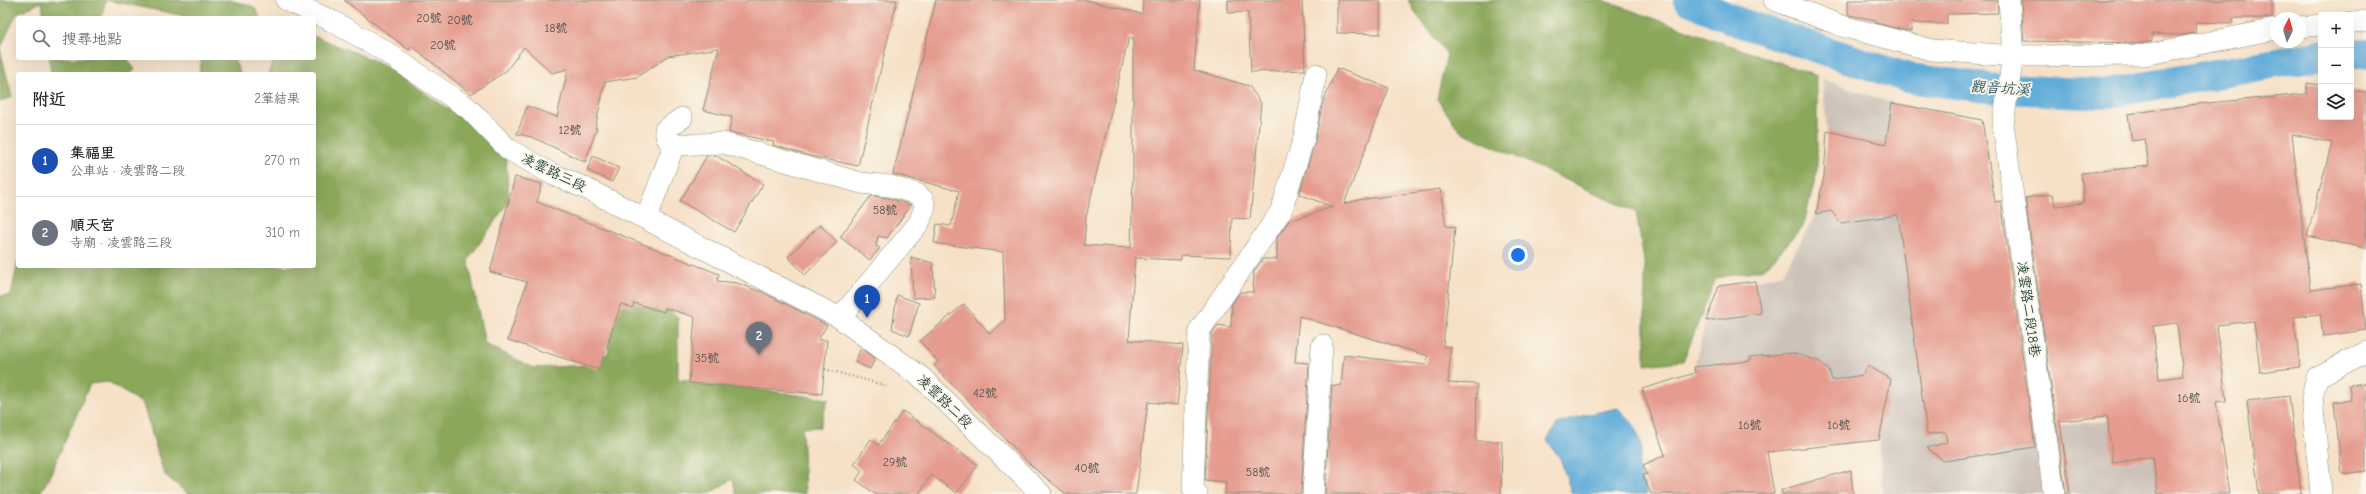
<!DOCTYPE html>
<html lang="zh-TW">
<meta charset="utf-8">
<style>
:root{--surface:#fff;--page:#f6f6f6;--text:#222;--muted:#767676;--line:#e0e0e0;--accent:#1a73e8}
body{margin:0;font-family:"Comic Neue","LXGW WenKai TC",sans-serif;background:var(--page);color:var(--text)}
.controls{position:absolute;right:12px;top:12px;display:grid;overflow:hidden;border-radius:4px;box-shadow:0 4px 16px #0002}
.controls button{width:36px;height:36px;display:grid;place-items:center;padding:0;border:0;border-bottom:1px solid var(--line);background:var(--surface);color:var(--text);font:20px sans-serif}
.compass{position:absolute;left:2270px;top:12px;width:36px;height:36px;border-radius:50%;background:var(--surface);box-shadow:0 4px 16px #0002;rotate:5deg}
.you{position:absolute;left:1518px;top:255px;width:14px;height:14px;margin:-10px;border:3px solid #fff;border-radius:50%;background:#1a73e8;box-shadow:0 0 0 6px #1a73e833}
.badge{display:grid;place-items:center;width:26px;height:26px;border-radius:50%;background:var(--accent);color:#fff;font-size:13px;font-weight:700}
.pin{position:absolute;translate:-50% -33px;filter:drop-shadow(0 1px 2px #0008)}
.pin::after{content:'';position:absolute;top:21px;width:14px;height:12px;background:inherit;clip-path:polygon(0 0,100% 0,50% 100%)}
.list{margin:0;padding:0;list-style:none}
h2{display:flex;justify-content:space-between;align-items:center;height:52px;margin:0;padding:0 16px;font-size:17px}
h2 small{font-size:13px;font-weight:400;color:var(--muted)}
.list li{display:grid;grid-template-columns:26px 1fr auto;gap:12px;align-items:center;box-sizing:border-box;height:72px;padding:0 16px;border-top:1px solid var(--line)}
.list b{display:block;font-size:15px;white-space:nowrap}
.list p{margin:0;font-size:13px;white-space:nowrap;color:var(--muted)}
.list em{font-size:13px;font-style:normal;color:var(--muted)}
.icon{flex:none;width:22px;height:22px;fill:none;stroke:currentColor;stroke-width:2;stroke-linecap:round;stroke-linejoin:round}
.map{position:relative;flex:none;width:2366px;height:494px;overflow:hidden}
.search{position:absolute;background:var(--surface);box-shadow:0 4px 16px #0002;left:16px;top:16px;width:300px;height:44px;display:flex;align-items:center;gap:10px;box-sizing:border-box;padding:0 14px;border-radius:4px;color:var(--muted);font-size:15px}
.panel{position:absolute;background:var(--surface);box-shadow:0 4px 16px #0002;left:16px;top:72px;width:300px;height:196px;border-radius:4px}
.map>svg:first-child{display:block}
.industrial{fill:#cdc2b9}
.forest{fill:#8aa75a;stroke:#547247}
.water{fill:#61acd9;stroke:#407486}
.lines{fill:none;stroke-linecap:round;stroke-linejoin:round}
.river{stroke:#61acd9;stroke-width:30}
.building{fill:#e59c8f;fill-rule:evenodd}
.minor-casing{stroke:#8a8f7e;stroke-width:22}
.path{stroke:#8a8f7e;stroke-width:2.5;stroke-dasharray:1 3;stroke-linecap:butt}
.minor{stroke:#fff;stroke-width:21}
.labels{text-anchor:middle;stroke-width:3.5;stroke-linejoin:round;paint-order:stroke}
.number-label{font-size:12px;fill:#50554b}
.street-label{font-size:14px;fill:#1f3d34;stroke:#fbf7ec}
.water-label{font-size:15px;font-style:italic;fill:#335e66;stroke:#fbf7ec}
</style>
<div class="map">
<svg width="2366" height="494" viewBox="0 0 2366 494">
<rect width="100%" height="100%" fill="#fbf7ec"/>
<filter id="ink" filterUnits="userSpaceOnUse"><feTurbulence type="fractalNoise" baseFrequency=".025" numOctaves="2"/><feDisplacementMap in="SourceGraphic" scale="8" xChannelSelector="R" yChannelSelector="G"/><feConvolveMatrix kernelMatrix="1 2 1 2 8 2 1 2 1" color-interpolation-filters="sRGB"/></filter>
<filter id="wash" filterUnits="userSpaceOnUse"><feTurbulence type="fractalNoise" baseFrequency=".012" numOctaves="4" result="noise"/><feDisplacementMap in="SourceGraphic" scale="16" xChannelSelector="R" yChannelSelector="G"/><feGaussianBlur stdDeviation="0.9" result="paint"/><feColorMatrix in="noise" values="0 0 0 0 0 0 0 0 0 0 0 0 0 0 0 0 0 1.4 0 .05"/><feComposite in="paint" operator="in"/></filter>
<g filter="url(#wash)">
<rect width="100%" height="100%" fill="#f6e1c7"/>
<path class="industrial" d="M1822,79L1892,103L1982,120L2044,494H1883L1879,440L1891,380L1868,366L1862,375L1832,380L1829,370L1819,361L1792,353L1750,357V361L1694,367L1706,321L1760,313L1755,281L1783,273L1816,214L1824,176L1827,131Z
M2108,421L2113,463L2160,457L2172,494H2070L2061,425Z"/>
<path class="forest" d="M0,0H230L254,7L260,16L258,18H194L106,0L101,18H44L42,2L17,13L0,49L12,97L0,102Z
M1408,0H1602L1817,76V172L1803,227L1764,269L1716,278L1683,361L1645,365V267L1636,212L1460,131L1437,99L1447,54L1416,14Z
M314,36L380,63L484,133L506,159L509,201L468,260L485,344L534,368L590,365L608,353L615,308L655,298L678,317V379L828,399L820,427L802,428L805,494H736L733,479L708,494H188L164,474L143,404L109,382L90,384L48,480L39,494H0V296L11,295L18,260V266H314V74H268L274,58H314Z
M49,58H127L135,70L130,74H51Z
M215,58H233L241,74H199L202,59Z"/>
<path class="water" d="M1618,408L1634,425L1642,446L1638,469L1647,494H1572L1560,458L1547,440L1557,424L1581,416Z"/>
<g class="lines">
<path class="river" d="M1689,0L1738,22L1908,78L1988,88L2104,94L2321,55
M2351,54H2366"/>
</g>
<g id="blocks">
<path class="building" d="M344,0H897L858,166L810,156L773,145L774,142L729,132L732,117L703,110L719,48L668,56L637,77L605,82L595,128H597L585,162L532,137L517,134L527,106L557,117L568,69L552,73L524,47L506,71L471,94L412,46L409,50Z
M936,0H1087L1142,14L1143,0H1200L1194,70L1249,86L1261,103L1250,219L1232,218L1231,257L1181,255V260L1135,258L1129,340L1183,345L1177,405L1148,402L1136,494H1066L1034,468L934,366L938,362L920,341L964,304L990,334L1005,320L1003,252L934,243L937,224L951,226L959,191L893,174ZM1129,37L1133,38V176L1131,248L1084,245L1086,217Z
M1228,0H1302L1305,70L1251,72L1248,12L1228,13Z
M1337,0H1380V34L1337,33Z
M1848,0H1997L1998,13L1947,14V24L1911,23V31H1907L1876,23V20L1848,15Z
M2021,0H2272V18H2233V23L2196,22L2195,33L2181,35L2152,34V41L2143,43L2024,41Z
M1337,68L1389,88L1344,204L1358,200L1440,189L1446,226L1455,227L1443,346L1451,347L1448,383L1477,384L1476,441H1502L1501,494H1325L1332,385L1341,386L1344,355L1426,365L1428,356L1299,316L1295,362L1309,363L1301,494H1225L1226,482L1205,480L1212,333L1218,325L1231,327L1232,304L1240,292H1253L1254,271L1263,259H1277V237L1289,221L1333,207L1299,194L1315,142L1322,105Z
M2307,83L2321,85V117H2351V90L2366,92V248L2307,236L2332,143L2292,134L2310,290L2361,284L2366,330L2323,336L2320,314L2294,317L2300,367L2260,372L2254,321L2217,325L2226,401L2216,402L2230,494H2158L2153,457L2113,463L2107,416L2060,421L2070,494H2066L2025,198L2053,194L2055,206L2084,203L2081,173L2149,166L2145,139L2132,141L2128,114L2197,104L2307,94ZM2177,323L2183,376L2159,379L2153,326Z
M1892,103L1982,120L1995,202L2001,201L2035,447L1944,461L1927,448L1947,442L1945,432L1927,434L1898,215L1841,223L1831,211L1816,214L1824,176L1827,131L1886,144Z
M715,155L763,184L734,232L680,201L707,156Z
M593,156L619,168L612,182L587,170Z
M515,177L542,184L537,202L719,274L717,281L737,283L762,292L827,325L818,340H827L822,394L689,383L695,317L665,308L664,312L634,303L632,308L621,304L599,370L508,340L527,282L490,272Z
M871,196L888,198L911,205L887,238L878,236L876,246L880,248L870,260L840,237Z
M820,225L837,242L805,275L788,257Z
M911,257L933,263L935,297L913,298Z
M1755,281L1761,313L1706,321L1719,286Z
M897,295L919,303L909,336L892,329Z
M861,348L875,358L870,369L855,362Z
M1792,353L1819,361L1829,370L1832,380L1862,375L1868,366L1891,379L1879,440L1767,452L1774,494H1651L1643,476L1647,474L1643,465L1665,455L1642,389L1695,373L1694,367L1750,361V357Z
M2366,383V471L2342,474L2334,402L2351,400L2349,385Z
M2289,396L2301,494H2259L2247,401Z
M903,411L978,465L957,493L931,475L919,494H875L856,480L862,471L854,464L871,439L878,445Z
M1851,470L1853,494H1782L1781,490Z"/>
</g>
</g>
<g filter="url(#ink)">
<use href="#blocks" fill-opacity="0" stroke="#8a8f7e" stroke-width="1"/>
<g class="lines">
<g class="minor-casing">
<path id="minor" d="M286,0L332,21L383,50L468,108L508,149L552,174L585,188L840,318L921,377L1041,494
M1774,0L1842,26L1932,50L2013,56L2144,55L2276,29
M2009,0L2013,56L2003,124L2054,494
M2351,22L2366,21
M2300,27L2321,25
M674,145L723,143L861,183L890,186L917,194L923,200L925,207L919,223L840,318
M646,219L674,145L667,138L665,130L682,118
M1197,494L1193,489L1199,331L1281,211L1304,138L1316,74
M1313,494L1322,345
M2321,494L2312,398L2317,377L2366,352"/>
</g>
<path class="path" d="M825,369L887,386"/>
<use href="#minor" class="minor"/>
</g>
</g>
<g class="labels">
<g class="number-label">
<text x="429" y="22">20號</text>
<text x="460" y="24">20號</text>
<text x="556" y="32">18號</text>
<text x="443" y="49">20號</text>
<text x="570" y="134">12號</text>
<text x="885" y="214">58號</text>
<text x="707" y="362">35號</text>
<text x="985" y="397">42號</text>
<text x="2189" y="402">16號</text>
<text x="1750" y="429">16號</text>
<text x="1839" y="429">16號</text>
<text x="895" y="466">29號</text>
<text x="1087" y="472">40號</text>
<text x="1258" y="476">58號</text>
</g>
<g class="street-label">
<text transform="translate(554 172) rotate(26)" y="5">凌雲路三段</text>
<text transform="translate(2029 309) rotate(82)" y="5">凌雲路二段18巷</text>
<text transform="translate(945 401) rotate(44)" y="5">凌雲路二段</text>
</g>
<g class="water-label">
<text transform="translate(2000 88) rotate(4)" y="5">觀音坑溪</text>
</g>
</g>
</svg>
<div class="controls">
<button>+</button>
<button>−</button>
<button><svg class="icon" aria-label="layers" viewBox="0 0 24 24"><path d="M12 4l9 5-9 5-9-5zM3 14l9 5 9-5"/></svg></button>
</div>
<svg class="compass" viewBox="-18 -18 36 36"><path d="M0-13l5 13h-10z" fill="#e53935"/><path d="M0 13l5-13h-10z" fill="#767676"/></svg>
<div class="you"></div>
<div class="pin badge" style="left:867px;top:318px;background:#1a4fb4">1</div>
<div class="pin badge" style="left:759px;top:355px;background:#6b7280">2</div>
<div class="search"><svg class="icon" aria-label="search" viewBox="0 0 24 24"><circle cx="10" cy="10" r="6"/><path d="M15 15l6 6"/></svg>搜尋地點</div>
<section class="panel">
<h2>附近<small>2筆結果</small></h2>
<ul class="list">
<li><span class="badge" style="background:#1a4fb4">1</span><div><b>集福里</b><p>公車站 · 凌雲路二段</p></div><em>270 m</em></li>
<li><span class="badge" style="background:#6b7280">2</span><div><b>順天宮</b><p>寺廟 · 凌雲路三段</p></div><em>310 m</em></li>
</ul>
</section>
</div>
